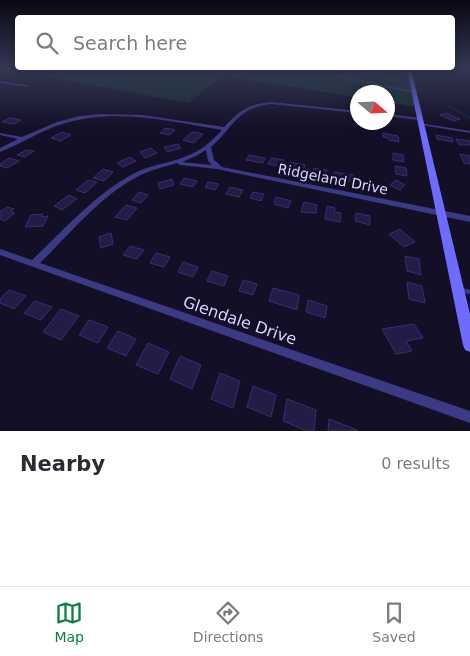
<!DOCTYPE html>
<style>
:root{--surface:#fff;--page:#f7f7f7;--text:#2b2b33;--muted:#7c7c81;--line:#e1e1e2;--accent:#0b8043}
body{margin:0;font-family:"DejaVu Sans",sans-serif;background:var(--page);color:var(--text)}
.compass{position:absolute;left:350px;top:85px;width:45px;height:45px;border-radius:50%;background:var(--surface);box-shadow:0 2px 8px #0003;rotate:109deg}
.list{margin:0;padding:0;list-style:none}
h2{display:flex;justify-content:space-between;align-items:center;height:65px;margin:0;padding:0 20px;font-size:21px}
h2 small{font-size:16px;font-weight:400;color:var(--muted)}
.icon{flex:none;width:28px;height:28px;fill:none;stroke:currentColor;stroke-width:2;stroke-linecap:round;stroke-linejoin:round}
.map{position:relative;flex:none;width:470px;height:431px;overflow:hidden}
.search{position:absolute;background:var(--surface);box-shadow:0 2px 8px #0003;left:15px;right:15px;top:15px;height:55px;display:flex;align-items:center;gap:12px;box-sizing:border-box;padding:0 18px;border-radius:5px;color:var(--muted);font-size:19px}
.sheet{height:155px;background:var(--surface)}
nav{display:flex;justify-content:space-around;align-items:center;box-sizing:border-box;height:70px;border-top:1px solid var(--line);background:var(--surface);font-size:14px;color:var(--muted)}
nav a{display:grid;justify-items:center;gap:2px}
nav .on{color:var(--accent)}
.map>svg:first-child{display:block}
.green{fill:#12302f}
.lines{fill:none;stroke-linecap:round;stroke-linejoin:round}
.stream-far1{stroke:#0c2248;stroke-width:1}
.stream{stroke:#0c2248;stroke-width:2}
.building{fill:#241b47;stroke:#3b2d73}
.service-far1{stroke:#3d3a85;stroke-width:2}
.service{stroke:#3d3a85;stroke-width:4.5}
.minor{fill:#3d3a85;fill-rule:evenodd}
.secondary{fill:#6f6bff;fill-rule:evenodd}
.labels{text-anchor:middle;stroke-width:5;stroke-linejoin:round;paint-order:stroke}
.street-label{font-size:14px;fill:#d9d4ff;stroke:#130f26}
.near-street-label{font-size:16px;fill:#d9d4ff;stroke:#130f26}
</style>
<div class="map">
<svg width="470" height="431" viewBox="0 0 470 431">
<rect width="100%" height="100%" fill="#130f26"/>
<path class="green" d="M5,69H408L417,107L388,102V92H358L357,97L222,76L189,103Z"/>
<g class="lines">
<path class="stream-far1" d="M112,69H144
M401,69L407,87L440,94L447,105L455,109"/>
<path class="stream" d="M453,108L470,118"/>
</g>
<path class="building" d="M446,113L460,119L454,121L440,115Z
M9,118L21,120L14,124L2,122Z
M165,128L175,130L170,135L160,133Z
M62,132L71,135L60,141L51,138Z
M195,132L203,134L194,143L183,140L191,133Z
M383,133L398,136L399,142L389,140L388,138L383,137Z
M436,135L452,138L453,142L437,139Z
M456,139L470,141V145H459Z
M178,144L181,148L167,152L164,147Z
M151,148L157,153L145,158L140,152Z
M26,150L34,151L25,157L17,155Z
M393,153L403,155L404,162L393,160Z
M460,154L470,156V164L464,163Z
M249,155L265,158L263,163L246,160Z
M130,157L136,161L123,167L117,163Z
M9,158L19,161L7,168L0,166V164Z
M271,158L284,160L281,167L268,164Z
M289,162L305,165L303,171L287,168Z
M395,166L406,168L407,176L396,174Z
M314,168L327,170L326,176L313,173Z
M103,169L113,172L104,181L93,178Z
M334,172L353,175V182L333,178Z
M184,178L197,181L193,187L180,184Z
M172,179L174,185L160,189L158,183Z
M88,180L97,182L85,193L76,190Z
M396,180L405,185L400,190L390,185Z
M208,182L219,184L215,190L205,187Z
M230,187L243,190L239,197L226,194Z
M139,192L148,195L141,203L132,200Z
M253,192L264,194L261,201L250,198Z
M69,195L77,199L62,210L54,206Z
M276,197L291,201L288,208L274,204Z
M304,202L317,205L316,213L301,212Z
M126,205L137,208L127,220L115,217Z
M327,206L335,208L334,212L341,213L340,222L325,219Z
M7,207L14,209L10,212L15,213L5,221L0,219V212Z
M356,213L370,216V225L355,221Z
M43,214L41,217L48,216L43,226L25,227L31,215Z
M400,229L415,242L404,247L389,234Z
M111,233L113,244L101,248L99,237Z
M130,246L144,250L137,259L123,255Z
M156,253L170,257L164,267L150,263Z
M405,256L419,259L421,275L407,271Z
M183,262L198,267L193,277L178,272Z
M212,271L228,276L224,286L207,281Z
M243,280L257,284L253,295L239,291Z
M407,282L422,286L425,303L409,299Z
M273,288L299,295L297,310L269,301Z
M9,290L26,296L14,309L0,303V299Z
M308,300L327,306L325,318L306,312Z
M35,301L52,307L41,320L24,313Z
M61,309L79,316L61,340L43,332Z
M89,320L108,327L98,343L79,335Z
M414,324L423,338L406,341L412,351L396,354L382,329Z
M118,331L136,339L126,356L107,348Z
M148,343L169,352L158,374L136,365Z
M180,356L201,365L192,389L170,379Z
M220,373L240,381L233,408L211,399Z
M253,386L276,395L271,417L247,407Z
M287,399L316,410L314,431H307L283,421Z
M329,419L357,430V431H328Z"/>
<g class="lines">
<path class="service-far1" d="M338,76L413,92"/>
<path class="service" d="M460,290L470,292"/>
<path class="minor" d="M0,81L28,85L30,86L28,87L0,83Z
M271,102L358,111V113L271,104C236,108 234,127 211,147L214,160L222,167L470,216V222L217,169L180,165L177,163C164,167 150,170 137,177C100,196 70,234 40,263L470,411V423L0,255V249L32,260C63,231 93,196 131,175C152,163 178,163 199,150C208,145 215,137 222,130C169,121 112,107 59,125C39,132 20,144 0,152V148L18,139L0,135V133L22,137L57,122L80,116L100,114L142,115L224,127C239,111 248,104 271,102ZM206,150L208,161L212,165L182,162L196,156Z
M388,114L419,118L421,119L419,120L388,116Z
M419,123L470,131V133L421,125H419Z"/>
<path class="secondary" d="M407,69H411L470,314V352L465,350L463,345Z"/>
</g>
<linearGradient id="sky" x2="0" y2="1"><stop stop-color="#0a0815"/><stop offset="0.53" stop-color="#333752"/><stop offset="1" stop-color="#333752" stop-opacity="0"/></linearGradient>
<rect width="470" height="129" fill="url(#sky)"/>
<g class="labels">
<g class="street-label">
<text transform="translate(333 179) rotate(11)" y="5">Ridgeland Drive</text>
</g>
<g class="near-street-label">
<text transform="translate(240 320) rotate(19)" y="6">Glendale Drive</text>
</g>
</g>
</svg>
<svg class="compass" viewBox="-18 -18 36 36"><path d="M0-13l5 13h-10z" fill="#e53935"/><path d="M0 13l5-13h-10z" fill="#7c7c81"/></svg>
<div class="search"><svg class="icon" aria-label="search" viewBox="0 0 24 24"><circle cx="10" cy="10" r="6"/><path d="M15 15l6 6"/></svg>Search here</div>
</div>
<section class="sheet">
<h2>Nearby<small>0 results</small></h2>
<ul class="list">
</ul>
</section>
<nav>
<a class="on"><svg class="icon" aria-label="map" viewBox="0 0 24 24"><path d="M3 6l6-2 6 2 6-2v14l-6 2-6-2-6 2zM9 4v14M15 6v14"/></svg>Map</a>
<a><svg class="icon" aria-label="directions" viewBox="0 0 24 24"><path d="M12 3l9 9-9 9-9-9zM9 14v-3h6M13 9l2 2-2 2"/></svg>Directions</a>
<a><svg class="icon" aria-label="saved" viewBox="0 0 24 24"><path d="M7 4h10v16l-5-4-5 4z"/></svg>Saved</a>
</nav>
